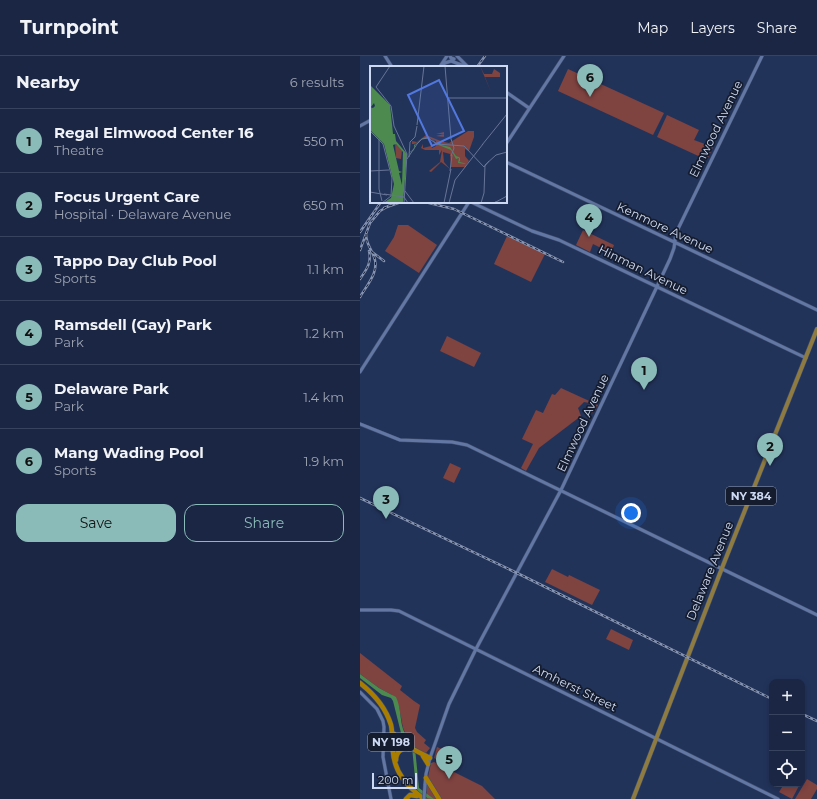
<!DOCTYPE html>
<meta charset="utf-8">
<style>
:root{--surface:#1a2644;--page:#232e4b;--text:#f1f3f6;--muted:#9fa5b2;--line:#38435d;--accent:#8bbbb9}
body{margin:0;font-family:Montserrat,sans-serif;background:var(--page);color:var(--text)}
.controls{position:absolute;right:12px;bottom:12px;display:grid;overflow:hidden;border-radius:8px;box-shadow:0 2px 6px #0003}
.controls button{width:36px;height:36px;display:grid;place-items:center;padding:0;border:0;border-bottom:1px solid var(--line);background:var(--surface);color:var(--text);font:20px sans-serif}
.scale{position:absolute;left:12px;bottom:10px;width:45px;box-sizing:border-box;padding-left:4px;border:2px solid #cdd9f2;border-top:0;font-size:11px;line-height:14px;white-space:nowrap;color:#cdd9f2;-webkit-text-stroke:3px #141c2e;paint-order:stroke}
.you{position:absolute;left:271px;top:457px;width:14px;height:14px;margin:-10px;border:3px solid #fff;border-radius:50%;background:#1a73e8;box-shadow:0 0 0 6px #1a73e833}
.badge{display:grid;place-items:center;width:26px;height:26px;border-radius:50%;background:var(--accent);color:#111;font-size:13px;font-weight:700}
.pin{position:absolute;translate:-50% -33px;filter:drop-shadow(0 1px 2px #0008)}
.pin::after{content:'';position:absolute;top:21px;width:14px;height:12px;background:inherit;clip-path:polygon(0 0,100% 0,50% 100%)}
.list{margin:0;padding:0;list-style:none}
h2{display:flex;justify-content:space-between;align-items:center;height:52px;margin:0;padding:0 16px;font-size:17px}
h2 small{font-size:13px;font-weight:400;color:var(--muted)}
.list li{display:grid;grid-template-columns:26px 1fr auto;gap:12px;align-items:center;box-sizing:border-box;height:64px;padding:0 16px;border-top:1px solid var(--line)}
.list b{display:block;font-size:15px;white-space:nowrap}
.list p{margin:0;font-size:13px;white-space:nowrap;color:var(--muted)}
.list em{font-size:13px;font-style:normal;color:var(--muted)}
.actions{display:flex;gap:8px;padding:12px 16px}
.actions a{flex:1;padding:9px 0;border:1px solid var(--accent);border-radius:12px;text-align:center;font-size:14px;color:var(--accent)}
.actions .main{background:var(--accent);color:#111}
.icon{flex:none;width:22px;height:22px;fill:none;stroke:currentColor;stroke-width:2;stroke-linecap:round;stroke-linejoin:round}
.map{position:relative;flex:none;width:457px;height:743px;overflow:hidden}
header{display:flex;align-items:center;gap:24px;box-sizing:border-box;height:56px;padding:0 20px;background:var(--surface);border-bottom:1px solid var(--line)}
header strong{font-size:19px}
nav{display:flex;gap:22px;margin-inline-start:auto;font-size:14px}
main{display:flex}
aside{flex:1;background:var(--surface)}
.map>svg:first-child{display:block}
.green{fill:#7f4340}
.water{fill:#4d8a4f}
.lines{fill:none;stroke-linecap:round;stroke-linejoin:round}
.secondary-casing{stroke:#414f70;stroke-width:4}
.primary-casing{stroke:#414f70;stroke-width:5}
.highway-casing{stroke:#414f70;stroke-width:5.5}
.secondary{stroke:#6277a3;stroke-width:3}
.primary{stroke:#8d7b41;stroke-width:4}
.highway{stroke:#a97e00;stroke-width:4.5}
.rail-casing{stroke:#8694b3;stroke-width:2.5}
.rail{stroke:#141c2e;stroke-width:1;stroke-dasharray:3;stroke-linecap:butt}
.secondary-bridge-casing{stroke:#414f70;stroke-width:4;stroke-linecap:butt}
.secondary-bridge{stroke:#6277a3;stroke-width:3}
.labels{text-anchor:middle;stroke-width:3.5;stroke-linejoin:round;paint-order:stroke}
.shield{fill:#141c2e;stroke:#96a0b7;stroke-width:1}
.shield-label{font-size:11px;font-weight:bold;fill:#cdd9f2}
.street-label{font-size:12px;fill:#cdd9f2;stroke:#141c2e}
.inset-road{fill:none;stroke:#667597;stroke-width:1}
.view{fill:#5278e0;fill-opacity:0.15;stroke:#5278e0;stroke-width:2}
.inset-edge{fill:none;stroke:#cdd9f2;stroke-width:2}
</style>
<header>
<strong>Turnpoint</strong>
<nav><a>Map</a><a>Layers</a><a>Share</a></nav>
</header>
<main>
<aside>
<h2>Nearby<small>6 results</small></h2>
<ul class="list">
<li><span class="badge">1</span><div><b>Regal Elmwood Center 16</b><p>Theatre</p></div><em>550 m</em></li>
<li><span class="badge">2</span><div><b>Focus Urgent Care</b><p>Hospital · Delaware Avenue</p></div><em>650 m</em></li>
<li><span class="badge">3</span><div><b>Tappo Day Club Pool</b><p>Sports</p></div><em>1.1 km</em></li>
<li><span class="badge">4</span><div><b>Ramsdell (Gay) Park</b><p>Park</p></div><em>1.2 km</em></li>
<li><span class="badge">5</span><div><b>Delaware Park</b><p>Park</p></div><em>1.4 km</em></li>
<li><span class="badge">6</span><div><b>Mang Wading Pool</b><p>Sports</p></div><em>1.9 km</em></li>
</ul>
<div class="actions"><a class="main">Save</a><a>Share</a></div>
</aside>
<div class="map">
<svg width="457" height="743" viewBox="0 0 457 743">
<rect width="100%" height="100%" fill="#22335a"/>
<path class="green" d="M208,13L304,57L293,79L198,35Z
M307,59L339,74L334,84L353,91L347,104L297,81Z
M38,169H48L77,189L59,217L25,195L34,181Z
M223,174L254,189L251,197L233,188L230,196L216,189Z
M147,180L185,198L171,226L134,208Z
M87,280L121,297L114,311L80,295Z
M201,332L238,349L234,356L228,359L229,347L224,346L218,352L221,360L179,392L166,415L161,412L173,388L162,383L176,354L183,357L192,338L195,339Z
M90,407L101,412L94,427L83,422Z
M192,513L208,521L209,519L240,534L232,549L185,526Z
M251,573L273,584L269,594L246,583Z
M0,597L42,630L40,634L54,645L60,649L55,672L57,676L66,684L64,687L70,692L66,697L55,693L51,685L46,679L43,672L39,651L32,639L19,632L0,618Z
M77,691L91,697L85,708L74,702Z
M74,706L122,730L135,743H67L66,730L71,707Z
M447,723L457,729V733L451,743H435Z
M424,728H440L432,743L419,736Z"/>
<path class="water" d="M0,618L19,632L36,641C41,652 40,663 43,673C46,682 53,684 55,692L59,732L74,743C66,743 60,739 56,732L52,691L51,689L42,681L33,645L31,642L22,639L0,622Z"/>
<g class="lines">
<g class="secondary-casing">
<path id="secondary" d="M25,0L32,11
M90,0L91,2L94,3
M97,0L107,10
M81,9L87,0
M81,11L85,7L91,5L107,11
M146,36L169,52
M0,70L11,64
M146,88L204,0
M146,106L457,254
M111,146L172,175L199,184L446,302
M0,316L109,146
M0,368L40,384L92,386L107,389L457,559
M0,554H31L39,555L418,743
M0,636L17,653L23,665L24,671L23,701L31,743
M65,729L66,718L70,702L89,648L116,593L201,434L310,203L314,192L316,177L402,0"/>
</g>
<g class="primary-casing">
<path id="primary" d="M273,743L362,512L457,273"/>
</g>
<g class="highway-casing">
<path id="highway" d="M0,627C14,638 26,652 31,669C33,678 32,687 33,696C35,718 48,731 64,743
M34,678L41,687L70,702
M63,700L68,708
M36,704C36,696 42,691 49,693
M66,722L79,743
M46,743L50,739L57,740"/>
</g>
<use href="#secondary" class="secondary"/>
<use href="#primary" class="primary"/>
<use href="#highway" class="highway"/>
<g class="rail-casing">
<path id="rail" d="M117,11L125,0
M65,146L94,153L203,206
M24,152L41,146
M0,176L21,146
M0,194L10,167L20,155L30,149
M12,196L24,205
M0,223C6,214 12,207 9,195
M0,241C7,229 20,215 14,201C11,192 6,188 6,178
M0,442L159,518L412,643
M442,658L457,665"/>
</g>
<use href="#rail" class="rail"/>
<g class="secondary-bridge-casing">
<path id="secondary-bridge" d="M64,743L65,729"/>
</g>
<use href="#secondary-bridge" class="secondary-bridge"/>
</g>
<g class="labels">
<g class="shield">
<rect x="366" y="431" width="50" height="18" rx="3"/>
<rect x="8" y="677" width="46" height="18" rx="3"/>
</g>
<g class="shield-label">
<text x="391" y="444">NY 384</text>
<text x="31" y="690">NY 198</text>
</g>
<g class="street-label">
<text transform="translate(356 73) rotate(-64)" y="4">Elmwood Avenue</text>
<text transform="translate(305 172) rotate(25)" y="4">Kenmore Avenue</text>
<text transform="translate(283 214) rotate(26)" y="4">Hinman Avenue</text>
<text transform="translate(223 367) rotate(-65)" y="4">Elmwood Avenue</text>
<text transform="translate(350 515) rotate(-68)" y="4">Delaware Avenue</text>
<text transform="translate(215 632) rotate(26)" y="4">Amherst Street</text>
</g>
</g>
<g transform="translate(10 10)">
<rect width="137" height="137" fill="#22335a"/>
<path d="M110,0L114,8H122L124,3L130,7V11H115L121,26ZM98,65H104V71L99,85L95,83V90L99,95L95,101H81L80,88L73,86L74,96L80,103L71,96L61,106L59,105L70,96L72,84L69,89V84H55L51,82L53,78V82L61,80L62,82L66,80V75L56,71L44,78H42V75L47,76L56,69L73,76L74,74L66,73L74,74V71H66L74,70H66L74,68H66L74,66V76L79,77ZM25,77L32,84L31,93L26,92Z" fill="#7f4340"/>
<path d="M0,19L20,39L23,68H25L26,75L37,88L44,83V79L51,73L56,71L61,72L66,77L70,76L71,79L80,81L86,90L89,91L90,92V95L89,96L94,97L96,98L88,97L89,92L86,93L81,84L66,78L61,72L51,73L45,79L44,84L37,88L33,137H13L21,132L24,118L14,78L0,64V41L3,42L5,40L4,37L1,41L0,38ZM26,78L33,86L32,119L29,107L32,106L29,105L23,79Z" fill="#4d8a4f" fill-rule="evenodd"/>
<path class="inset-road" d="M20,0L6,21L21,40L24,60L37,88L34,137M75,0L81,73L84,82L81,90M78,32H137M47,59L54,0M0,65L13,78L22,112L21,130L12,137M9,73V123L12,135M112,79L137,48M39,91L40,76L45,71L47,60M37,93L47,78L52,73L58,72L67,78L94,80L114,101L119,95M0,105L19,104M80,105L82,89M35,125L44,137M0,126L17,129M14,128L34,131L38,137M125,136L137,137M74,137L81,103M79,137L85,114L113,78M111,137L114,127L115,99L126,89L137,86M124,137L137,130"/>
<path class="view" d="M69,14L94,65L62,80L38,29Z"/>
<rect width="137" height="137" class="inset-edge"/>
</g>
</svg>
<div class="controls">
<button>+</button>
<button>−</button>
<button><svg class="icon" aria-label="locate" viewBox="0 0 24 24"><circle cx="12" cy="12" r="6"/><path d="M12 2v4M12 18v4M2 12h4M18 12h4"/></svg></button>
</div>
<div class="scale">200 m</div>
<div class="you"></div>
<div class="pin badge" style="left:284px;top:334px">1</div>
<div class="pin badge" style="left:410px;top:410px">2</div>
<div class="pin badge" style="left:26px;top:463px">3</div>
<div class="pin badge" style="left:229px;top:181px">4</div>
<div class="pin badge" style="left:89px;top:723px">5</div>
<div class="pin badge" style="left:230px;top:41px">6</div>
</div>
</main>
